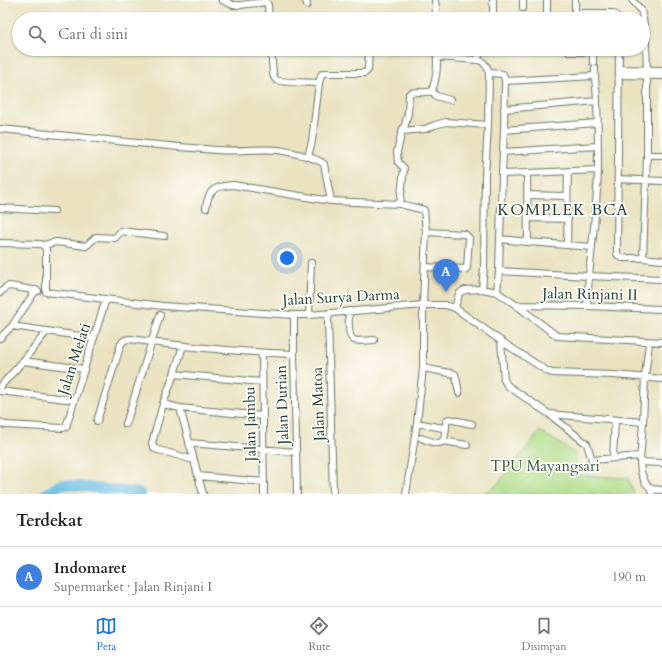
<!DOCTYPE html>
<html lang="id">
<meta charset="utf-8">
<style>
:root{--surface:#fff;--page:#f6f6f6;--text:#202124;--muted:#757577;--line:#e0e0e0;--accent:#1a73e8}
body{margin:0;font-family:Cardo,serif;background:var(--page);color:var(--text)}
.you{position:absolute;left:287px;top:258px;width:14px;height:14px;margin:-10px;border:3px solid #fff;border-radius:50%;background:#1a73e8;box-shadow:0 0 0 6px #1a73e833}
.badge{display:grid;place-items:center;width:26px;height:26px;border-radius:50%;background:var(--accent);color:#fff;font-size:13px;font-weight:700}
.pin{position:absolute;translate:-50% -33px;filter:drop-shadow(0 1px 2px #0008)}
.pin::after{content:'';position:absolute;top:21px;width:14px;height:12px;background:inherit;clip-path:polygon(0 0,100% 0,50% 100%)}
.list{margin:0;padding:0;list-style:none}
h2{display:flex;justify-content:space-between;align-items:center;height:52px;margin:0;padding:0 16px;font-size:17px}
h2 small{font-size:13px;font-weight:400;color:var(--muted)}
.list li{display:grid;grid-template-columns:26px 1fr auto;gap:12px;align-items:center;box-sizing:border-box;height:60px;padding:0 16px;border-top:1px solid var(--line)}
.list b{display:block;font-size:15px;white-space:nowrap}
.list p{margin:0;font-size:13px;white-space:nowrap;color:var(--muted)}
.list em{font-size:13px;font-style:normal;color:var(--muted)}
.icon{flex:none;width:22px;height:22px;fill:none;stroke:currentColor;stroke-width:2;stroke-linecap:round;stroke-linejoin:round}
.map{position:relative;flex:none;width:662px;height:494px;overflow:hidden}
.search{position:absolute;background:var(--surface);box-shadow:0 1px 3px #0004;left:12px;right:12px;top:12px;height:44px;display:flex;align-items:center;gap:10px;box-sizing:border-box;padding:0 14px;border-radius:22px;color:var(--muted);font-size:15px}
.sheet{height:112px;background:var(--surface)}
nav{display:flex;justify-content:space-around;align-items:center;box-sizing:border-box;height:56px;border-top:1px solid var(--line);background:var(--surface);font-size:11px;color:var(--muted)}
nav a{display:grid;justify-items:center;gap:2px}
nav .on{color:var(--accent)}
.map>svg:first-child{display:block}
.green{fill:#aedb87;stroke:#668c5e}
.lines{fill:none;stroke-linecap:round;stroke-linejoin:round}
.river{stroke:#67bbe3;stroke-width:10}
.minor-casing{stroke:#667765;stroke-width:8}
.minor{stroke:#fff;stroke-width:6}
.labels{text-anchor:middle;stroke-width:3.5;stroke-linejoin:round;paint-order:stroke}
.street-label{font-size:15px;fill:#1f3d34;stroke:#fdfcf7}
.park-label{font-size:15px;fill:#3c5d45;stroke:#fdfcf7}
.neighbourhood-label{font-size:16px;letter-spacing:1px;fill:#1f3d34;stroke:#fdfcf7}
</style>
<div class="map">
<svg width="662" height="494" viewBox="0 0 662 494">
<rect width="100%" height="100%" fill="#fdfcf7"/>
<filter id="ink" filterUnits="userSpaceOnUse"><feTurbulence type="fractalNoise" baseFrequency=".025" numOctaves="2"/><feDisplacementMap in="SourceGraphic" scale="8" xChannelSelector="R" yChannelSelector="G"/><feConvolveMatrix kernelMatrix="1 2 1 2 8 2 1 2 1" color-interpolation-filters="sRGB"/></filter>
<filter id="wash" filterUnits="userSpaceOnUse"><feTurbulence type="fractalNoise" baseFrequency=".012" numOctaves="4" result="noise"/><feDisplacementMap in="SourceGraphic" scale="16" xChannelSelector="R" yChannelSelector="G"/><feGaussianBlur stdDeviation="0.9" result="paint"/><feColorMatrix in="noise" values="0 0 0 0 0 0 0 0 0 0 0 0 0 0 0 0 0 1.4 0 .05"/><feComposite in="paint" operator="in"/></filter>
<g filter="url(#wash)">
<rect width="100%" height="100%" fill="#eae2c1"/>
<path class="green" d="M540,431L576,454L574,475L628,478L634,494H481L496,486Z"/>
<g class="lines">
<path class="river" d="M45,494L62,484L140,493V494"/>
</g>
</g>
<g filter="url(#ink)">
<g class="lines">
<g class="minor-casing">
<path id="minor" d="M222,0L233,5H240L266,2L268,5L269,19
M306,0L307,5
M547,0V19
M632,0L641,10L643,19
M523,8V0
M575,13H612L616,15L618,19
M435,19L436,8L435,0
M493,19V0
M573,19L575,13V0
M643,19L646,34V45L647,70
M271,49L273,74C274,77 274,78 276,80C282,83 311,82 319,83L312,141L308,157
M619,49L617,254L619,256L622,258H643L662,260
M569,52H593
M437,57L478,60L483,62L487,67L489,73L488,125L485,176L484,268L482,289
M478,60L480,49
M593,62V49
M620,69L662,70
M489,73L503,74L504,76L505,81L504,130L502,174L499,271L497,292
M619,75L662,76
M505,81L594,76
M319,83L321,75L323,73H365L368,70L369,49
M432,91L436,96L450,100
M504,109L597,101
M0,129C72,136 145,145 217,150C237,152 258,148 278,150C290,152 314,156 324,164L331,201
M504,130L597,123
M402,131L425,129L435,125L446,122L488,125
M503,152L598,146
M647,155H662
M527,173L528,242
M502,174L598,170
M618,179L662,181
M527,195L567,196
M0,208L54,211
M206,208C208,189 216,186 233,185L331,201L400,204
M529,218L568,219
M500,239L528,242L592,247
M0,243L40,244L43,245L46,249V292L163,306L294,315H309L423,305H445L455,308L501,341L547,371L552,373L614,375L662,379
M567,244C568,220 567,195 568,171
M43,245L56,242L86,246L96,237L115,238L121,231L164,236
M643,258L647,155V76
M425,267L466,269L467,268L469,238L465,234L426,232
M499,271L588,276L662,279
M0,293L6,287L10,286L38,291
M516,305L587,306L662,309
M587,306C589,260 597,215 598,169C598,146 598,124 597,102C597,90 594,79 595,68
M455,308L459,294L461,292L465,290L482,289L497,292L516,305L557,336L662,342
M349,311C349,318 347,337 354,340C359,342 368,340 374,340
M329,313L328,320L333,494
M294,315V354L297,494
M309,315L311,263
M12,326L94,338
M0,338L12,326L36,290
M501,341L504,380L508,386L549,414L587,444L592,460L640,456
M649,342L645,377L643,422L640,462L641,472L645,482L651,489L652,494
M183,346L174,374L163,404L152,443L153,446L155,449L194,460
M262,353L264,494
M23,361L84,369
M423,368L455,374L456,377L459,393
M174,374L262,382
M0,387L23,361L47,331
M0,391L74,400
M163,404L180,408L263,416
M180,408L203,494
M549,414L643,422
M97,421L121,344C123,340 126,339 130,339C184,347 239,352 294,354
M0,422L2,424L6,425L62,428L66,427L106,299
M417,423L443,428L446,426V421L449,419L472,424
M126,424L160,315
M421,438C438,444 445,449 446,426
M443,441L467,445
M189,443L296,452
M613,458L615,420
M640,462L662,463
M198,476L264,482
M651,489L662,490
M406,494L417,423L423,368V305L426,232L424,210L400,204L404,168L398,162L397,152L402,131L405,125L408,113L409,94C416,90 424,94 432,91C437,76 438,65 436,49"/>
</g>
<use href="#minor" class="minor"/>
</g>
</g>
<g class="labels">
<g class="street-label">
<text transform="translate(590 294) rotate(1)" y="5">Jalan Rinjani II</text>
<text transform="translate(341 297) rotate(-3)" y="5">Jalan Surya Darma</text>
<text transform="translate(74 359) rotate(-72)" y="5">Jalan Melati</text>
<text transform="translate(318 404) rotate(-92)" y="5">Jalan Matoa</text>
<text transform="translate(282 405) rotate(-92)" y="5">Jalan Durian</text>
<text transform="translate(250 424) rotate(-91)" y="5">Jalan Jambu</text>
</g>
<g class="park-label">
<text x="545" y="471">TPU Mayangsari</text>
</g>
<g class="neighbourhood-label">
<text x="563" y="215">KOMPLEK BCA</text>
</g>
</g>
</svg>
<div class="you"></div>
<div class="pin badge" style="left:446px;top:292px;background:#3f7fe0">A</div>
<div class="search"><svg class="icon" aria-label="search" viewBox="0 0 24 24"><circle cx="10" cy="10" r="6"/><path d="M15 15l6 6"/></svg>Cari di sini</div>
</div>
<section class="sheet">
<h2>Terdekat<small></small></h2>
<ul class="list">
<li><span class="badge" style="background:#3f7fe0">A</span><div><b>Indomaret</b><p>Supermarket · Jalan Rinjani I</p></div><em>190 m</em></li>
</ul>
</section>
<nav>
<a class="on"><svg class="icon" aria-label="map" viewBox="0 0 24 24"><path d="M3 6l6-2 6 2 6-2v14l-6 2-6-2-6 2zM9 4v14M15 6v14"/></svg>Peta</a>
<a><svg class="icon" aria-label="directions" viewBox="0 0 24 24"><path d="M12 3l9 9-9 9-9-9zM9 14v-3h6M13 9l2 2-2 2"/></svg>Rute</a>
<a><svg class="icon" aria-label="saved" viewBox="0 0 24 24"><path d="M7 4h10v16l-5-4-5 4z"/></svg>Disimpan</a>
</nav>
